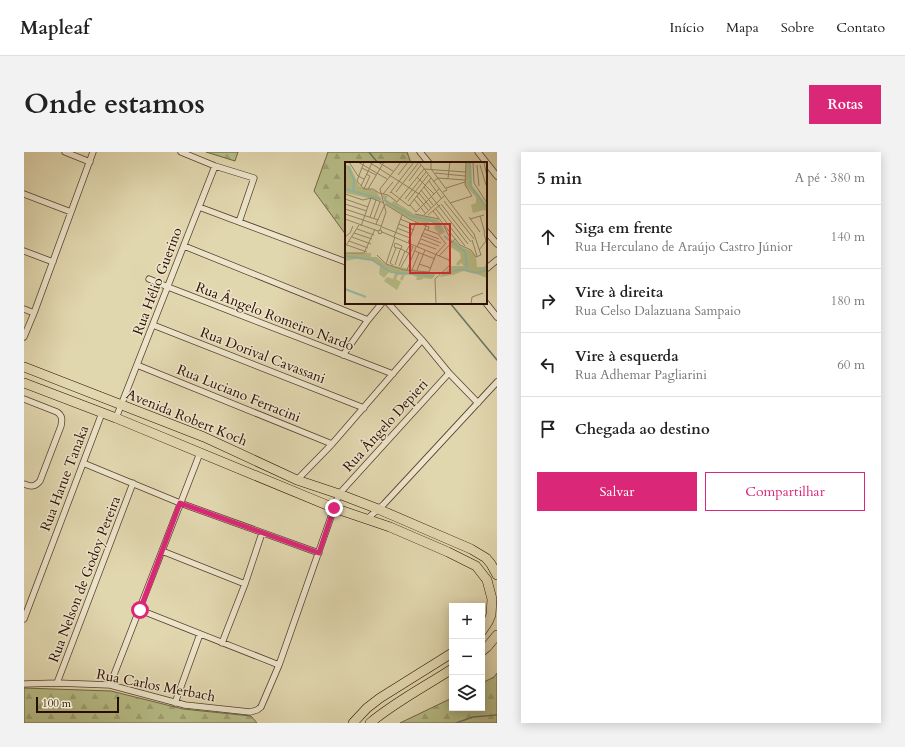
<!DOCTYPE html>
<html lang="pt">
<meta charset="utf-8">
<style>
:root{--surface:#fff;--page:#f2f2f2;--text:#222;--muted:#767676;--line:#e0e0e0;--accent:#db2777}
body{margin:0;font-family:Cardo,serif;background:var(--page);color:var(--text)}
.controls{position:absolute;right:12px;bottom:12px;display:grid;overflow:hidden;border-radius:0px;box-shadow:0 2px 10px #0003}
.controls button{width:36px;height:36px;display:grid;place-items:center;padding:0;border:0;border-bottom:1px solid var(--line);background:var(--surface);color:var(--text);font:20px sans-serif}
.scale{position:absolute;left:12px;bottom:10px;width:83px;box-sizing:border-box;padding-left:4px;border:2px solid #2b0c00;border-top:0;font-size:11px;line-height:14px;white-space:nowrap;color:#2b0c00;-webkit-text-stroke:3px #ece5cb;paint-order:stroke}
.stop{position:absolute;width:12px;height:12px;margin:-9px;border:3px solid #db2777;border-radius:50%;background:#fff}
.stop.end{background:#db2777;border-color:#fff;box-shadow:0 1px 4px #0008}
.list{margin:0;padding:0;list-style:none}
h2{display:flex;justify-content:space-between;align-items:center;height:52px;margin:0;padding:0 16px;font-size:17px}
h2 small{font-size:13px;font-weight:400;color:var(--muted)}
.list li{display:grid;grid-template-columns:26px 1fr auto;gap:12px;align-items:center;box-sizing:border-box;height:64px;padding:0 16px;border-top:1px solid var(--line)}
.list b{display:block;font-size:15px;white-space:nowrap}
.list p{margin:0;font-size:13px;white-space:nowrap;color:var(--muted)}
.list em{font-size:13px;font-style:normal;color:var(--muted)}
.actions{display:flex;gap:8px;padding:12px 16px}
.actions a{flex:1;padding:9px 0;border:1px solid var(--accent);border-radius:0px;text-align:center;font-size:14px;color:var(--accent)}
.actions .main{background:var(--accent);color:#fff}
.icon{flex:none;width:22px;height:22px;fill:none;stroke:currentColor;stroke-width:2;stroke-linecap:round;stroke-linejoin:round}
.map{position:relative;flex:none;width:473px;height:571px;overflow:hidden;border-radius:0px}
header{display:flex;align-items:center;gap:24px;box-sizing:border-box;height:56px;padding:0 20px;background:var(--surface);border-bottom:1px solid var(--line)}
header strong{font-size:19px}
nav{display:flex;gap:22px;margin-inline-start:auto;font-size:14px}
.intro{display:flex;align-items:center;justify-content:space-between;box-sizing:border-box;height:96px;padding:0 24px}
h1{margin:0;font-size:28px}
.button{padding:10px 18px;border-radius:0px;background:var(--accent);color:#fff;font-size:14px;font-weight:700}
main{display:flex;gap:24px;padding:0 24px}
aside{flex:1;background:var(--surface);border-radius:0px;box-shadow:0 2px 10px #0003}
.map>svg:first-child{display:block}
.forest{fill:url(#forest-firs);stroke:#716444}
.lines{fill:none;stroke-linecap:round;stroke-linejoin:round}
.stream{stroke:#6b7465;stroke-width:1.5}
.street-casing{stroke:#583f2c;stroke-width:7}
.primary-casing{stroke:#2b0c00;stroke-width:10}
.street{stroke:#ece5cb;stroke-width:5.5}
.primary{stroke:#e1d7af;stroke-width:9}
.route{stroke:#db2777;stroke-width:5}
.labels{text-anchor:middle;stroke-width:3;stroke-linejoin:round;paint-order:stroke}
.street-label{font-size:14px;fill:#2b0c00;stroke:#ece5cb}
.inset-river{fill:none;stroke:#95baa8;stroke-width:2}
.inset-road{fill:none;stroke:#988669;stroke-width:1}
.view{fill:#d62828;fill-opacity:0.15;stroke:#d62828;stroke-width:2}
.inset-edge{fill:none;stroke:#2b0c00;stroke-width:2}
</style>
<header>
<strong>Mapleaf</strong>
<nav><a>Início</a><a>Mapa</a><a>Sobre</a><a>Contato</a></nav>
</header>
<div class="intro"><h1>Onde estamos</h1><a class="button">Rotas</a></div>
<main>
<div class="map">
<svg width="473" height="571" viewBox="0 0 473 571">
<defs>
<pattern id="forest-firs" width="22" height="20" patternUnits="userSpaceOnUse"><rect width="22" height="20" fill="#b7bd87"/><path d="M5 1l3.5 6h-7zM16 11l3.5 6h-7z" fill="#9ea173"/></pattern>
</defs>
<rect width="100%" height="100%" fill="#e1d7af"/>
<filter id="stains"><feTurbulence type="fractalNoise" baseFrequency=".005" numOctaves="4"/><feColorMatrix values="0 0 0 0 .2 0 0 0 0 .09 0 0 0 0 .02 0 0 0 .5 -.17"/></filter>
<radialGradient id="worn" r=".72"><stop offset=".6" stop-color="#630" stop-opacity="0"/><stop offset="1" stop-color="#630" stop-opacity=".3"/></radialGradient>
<path class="forest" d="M182,0H214L211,9Z
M304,0H383L387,11H322V83L290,39Z
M473,521V571H376L428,546V556H458V531L470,525Z
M0,536L87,539L159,557L227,564L233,571H0Z"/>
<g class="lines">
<path class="stream" d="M345,0L354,11
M426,151L473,208
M432,571L449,565L473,563"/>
<g class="street-casing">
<path id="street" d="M41,0L66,10
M157,0L191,14L230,26L215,70
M396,0L405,11
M454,0L473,24
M0,42L47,60
M175,55L322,110
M462,79L473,92
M160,94L344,168
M0,99L29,110
M462,117L473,108
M125,127L144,135L369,222
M364,151L398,188L425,221L454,251
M462,151L473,165
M0,157L10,161
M129,173L340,256
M0,185L10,161L69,0
M319,203L344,168L358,151
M113,213L308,292
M0,247L33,260C39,264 38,268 37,274L16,329C11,335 7,335 0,332
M92,266L191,14
M59,311L156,351L295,401
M273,328L308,292L398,188
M343,367L360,352L473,230
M138,399L221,432
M116,458L255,513
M0,467L78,261
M198,491L221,432L238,381
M33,531L109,331
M0,532L33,531L86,533L161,553L226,560L233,558L237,555L255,513L315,342L425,221
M86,533L176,301
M151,551L176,482"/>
</g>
<g class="primary-casing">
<path id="primary" d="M0,215L180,285L273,328L315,342L354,357L447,397L462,406L467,412L473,423
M0,231L92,266L310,356L366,375L424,400L452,414L463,428L468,447L467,463L464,470L458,479
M458,499L463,495L473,483
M329,571L343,556L356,546L428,501
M346,571C371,550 400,535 428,517"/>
</g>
<use href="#street" class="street"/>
<use href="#primary" class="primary"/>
</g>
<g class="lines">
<path class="route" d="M116,458L156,351L295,401L310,356"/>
</g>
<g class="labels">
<g class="street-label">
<text transform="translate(133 129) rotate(-69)" y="5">Rua Hélio Guerino</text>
<text transform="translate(251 164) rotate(21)" y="5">Rua Ângelo Romeiro Nardo</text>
<text transform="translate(239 203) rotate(21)" y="5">Rua Dorival Cavassani</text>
<text transform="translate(215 241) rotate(22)" y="5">Rua Luciano Ferracini</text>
<text transform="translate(163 265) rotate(22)" y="5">Avenida Robert Koch</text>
<text transform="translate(361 273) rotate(-48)" y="5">Rua Ângelo Depieri</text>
<text transform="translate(40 326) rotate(-69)" y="5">Rua Harue Tanaka</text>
<text transform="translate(60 427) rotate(-69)" y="5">Rua Nelson de Godoy Pereira</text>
<text transform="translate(132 533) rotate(11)" y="5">Rua Carlos Merbach</text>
</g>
</g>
<g transform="translate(321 10)">
<rect width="142" height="142" fill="#e1d7af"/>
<path d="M121,0H126V23L142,43V50L139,48L128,51L126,43L131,41V35L120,23ZM1,3L5,4L14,24L31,29L37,39L0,31ZM37,33L43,34L41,37L46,41L49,39L69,52L94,58L100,70L95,73L89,66L90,62L84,59L83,63L63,56L41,42ZM110,78L115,84L126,89L131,95L132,105H139L142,101V116L121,108L108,113L94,115L107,104H119L116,101L113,104L111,102L116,96L115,91L104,84ZM0,91H26V95H32L40,102L91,112L87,117L79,116L76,118H71L72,115L65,112L60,113L57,119L55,117L57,113H53L51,117L56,120L52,128L39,119L42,115L48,117L50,111L44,110L39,116L34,112L35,104L26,98L15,96L0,99Z" fill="#b7bd87"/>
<path class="inset-river" d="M125,0L126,24L142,46M3,4L9,19L8,30M0,27L36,37M39,38L66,54L90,60L98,71M99,74L120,90L122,107M0,94L27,98L46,110L89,114M97,113L115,107L131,111L142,108M0,127L21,135"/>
<path class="inset-road" d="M4,0L13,14L19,17M13,0L42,17M19,0L12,19L19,27H28L34,31L43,33L52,40L79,7L120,10M24,0L74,32M33,0L48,9M86,0V7L102,28L98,30M128,0L129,21L142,41M139,1L142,14M132,3L134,24M135,3L141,23M17,6L31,13M90,11L120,14M53,13L63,0M72,15L89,32M103,16L105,0M64,19L76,3M84,19L96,36M88,20L93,16L120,18M16,24L27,1M79,25L123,82M101,26L120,20M19,27L25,14L21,12M23,27L39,0M76,28L88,43M46,30L64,44L86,16M51,30L74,0L129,72L136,93L131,95L126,88L115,83L88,49M45,31L69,0M74,31L86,46M0,32L18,38L26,36L39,41M38,32L48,20M72,34L83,48M0,37L23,45M60,37L81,10M69,37L80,51M63,39L83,13M99,39L129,77M105,41L127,34L120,23L121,0M0,42L22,49M96,42L126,80M65,43L71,50L94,27M0,47L33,58M91,47L120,84M0,52L36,64M70,52L94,57M79,53L99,34M83,53L95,43M135,54L140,71M25,55L31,38M124,55L135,70M29,56L35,40M0,57L33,69M55,57L70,63M125,57L139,53M31,62L40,42L64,57L84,65L83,68M54,62L69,68M16,64L26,36M99,64L107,80M37,65L65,76M52,66L67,72M12,67L29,73M79,67L93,72L101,82M35,68L41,50L35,27L56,0M36,68L37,71L34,72L33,69ZM37,70L104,98L105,103L90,117L91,142M9,71L27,77M78,71L94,77M76,73L96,81M0,75L5,71L8,64M7,75L26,82M49,75L57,53M76,77L94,84M127,78L132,94M4,79L23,86M63,81L71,60M74,81L91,87M2,83L22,90M0,85L14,63M72,85L81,64M134,88L141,79L139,71M70,89L90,97M0,91H19L30,67M32,93L41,102L59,108L84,110L91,92L101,81M94,94L110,77M41,102L50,75M74,102L86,106M48,103L45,101L51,86M50,103L55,88L56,87L57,84L50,81L49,85L56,87L60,89L61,90L64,91H65L68,85L64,84L61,90M54,104L60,89M56,105L64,91M62,108L71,85M67,108L74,91M72,108L80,88M126,142L127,135L138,131"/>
<path class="view" d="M65,62H105V111H65Z"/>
<rect width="142" height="142" class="inset-edge"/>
</g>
<rect width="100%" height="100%" filter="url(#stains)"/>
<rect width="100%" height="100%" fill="url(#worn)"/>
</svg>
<div class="controls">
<button>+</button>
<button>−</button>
<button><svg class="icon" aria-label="layers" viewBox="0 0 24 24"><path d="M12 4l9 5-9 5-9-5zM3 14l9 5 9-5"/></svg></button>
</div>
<div class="scale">100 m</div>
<div class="stop" style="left:116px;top:458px"></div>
<div class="stop end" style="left:310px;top:356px"></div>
</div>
<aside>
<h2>5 min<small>A pé · 380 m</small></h2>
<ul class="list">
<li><svg class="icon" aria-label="ahead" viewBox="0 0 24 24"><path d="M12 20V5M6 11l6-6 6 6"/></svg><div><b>Siga em frente</b><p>Rua Herculano de Araújo Castro Júnior</p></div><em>140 m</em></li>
<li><svg class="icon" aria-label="right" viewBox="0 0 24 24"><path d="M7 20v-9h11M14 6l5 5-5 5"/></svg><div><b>Vire à direita</b><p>Rua Celso Dalazuana Sampaio</p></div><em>180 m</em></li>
<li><svg class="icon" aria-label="left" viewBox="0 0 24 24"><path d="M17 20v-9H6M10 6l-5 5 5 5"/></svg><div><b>Vire à esquerda</b><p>Rua Adhemar Pagliarini</p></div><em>60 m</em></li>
<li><svg class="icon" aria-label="arrive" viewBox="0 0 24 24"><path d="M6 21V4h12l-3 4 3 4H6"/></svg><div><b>Chegada ao destino</b></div></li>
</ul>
<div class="actions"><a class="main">Salvar</a><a>Compartilhar</a></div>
</aside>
</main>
